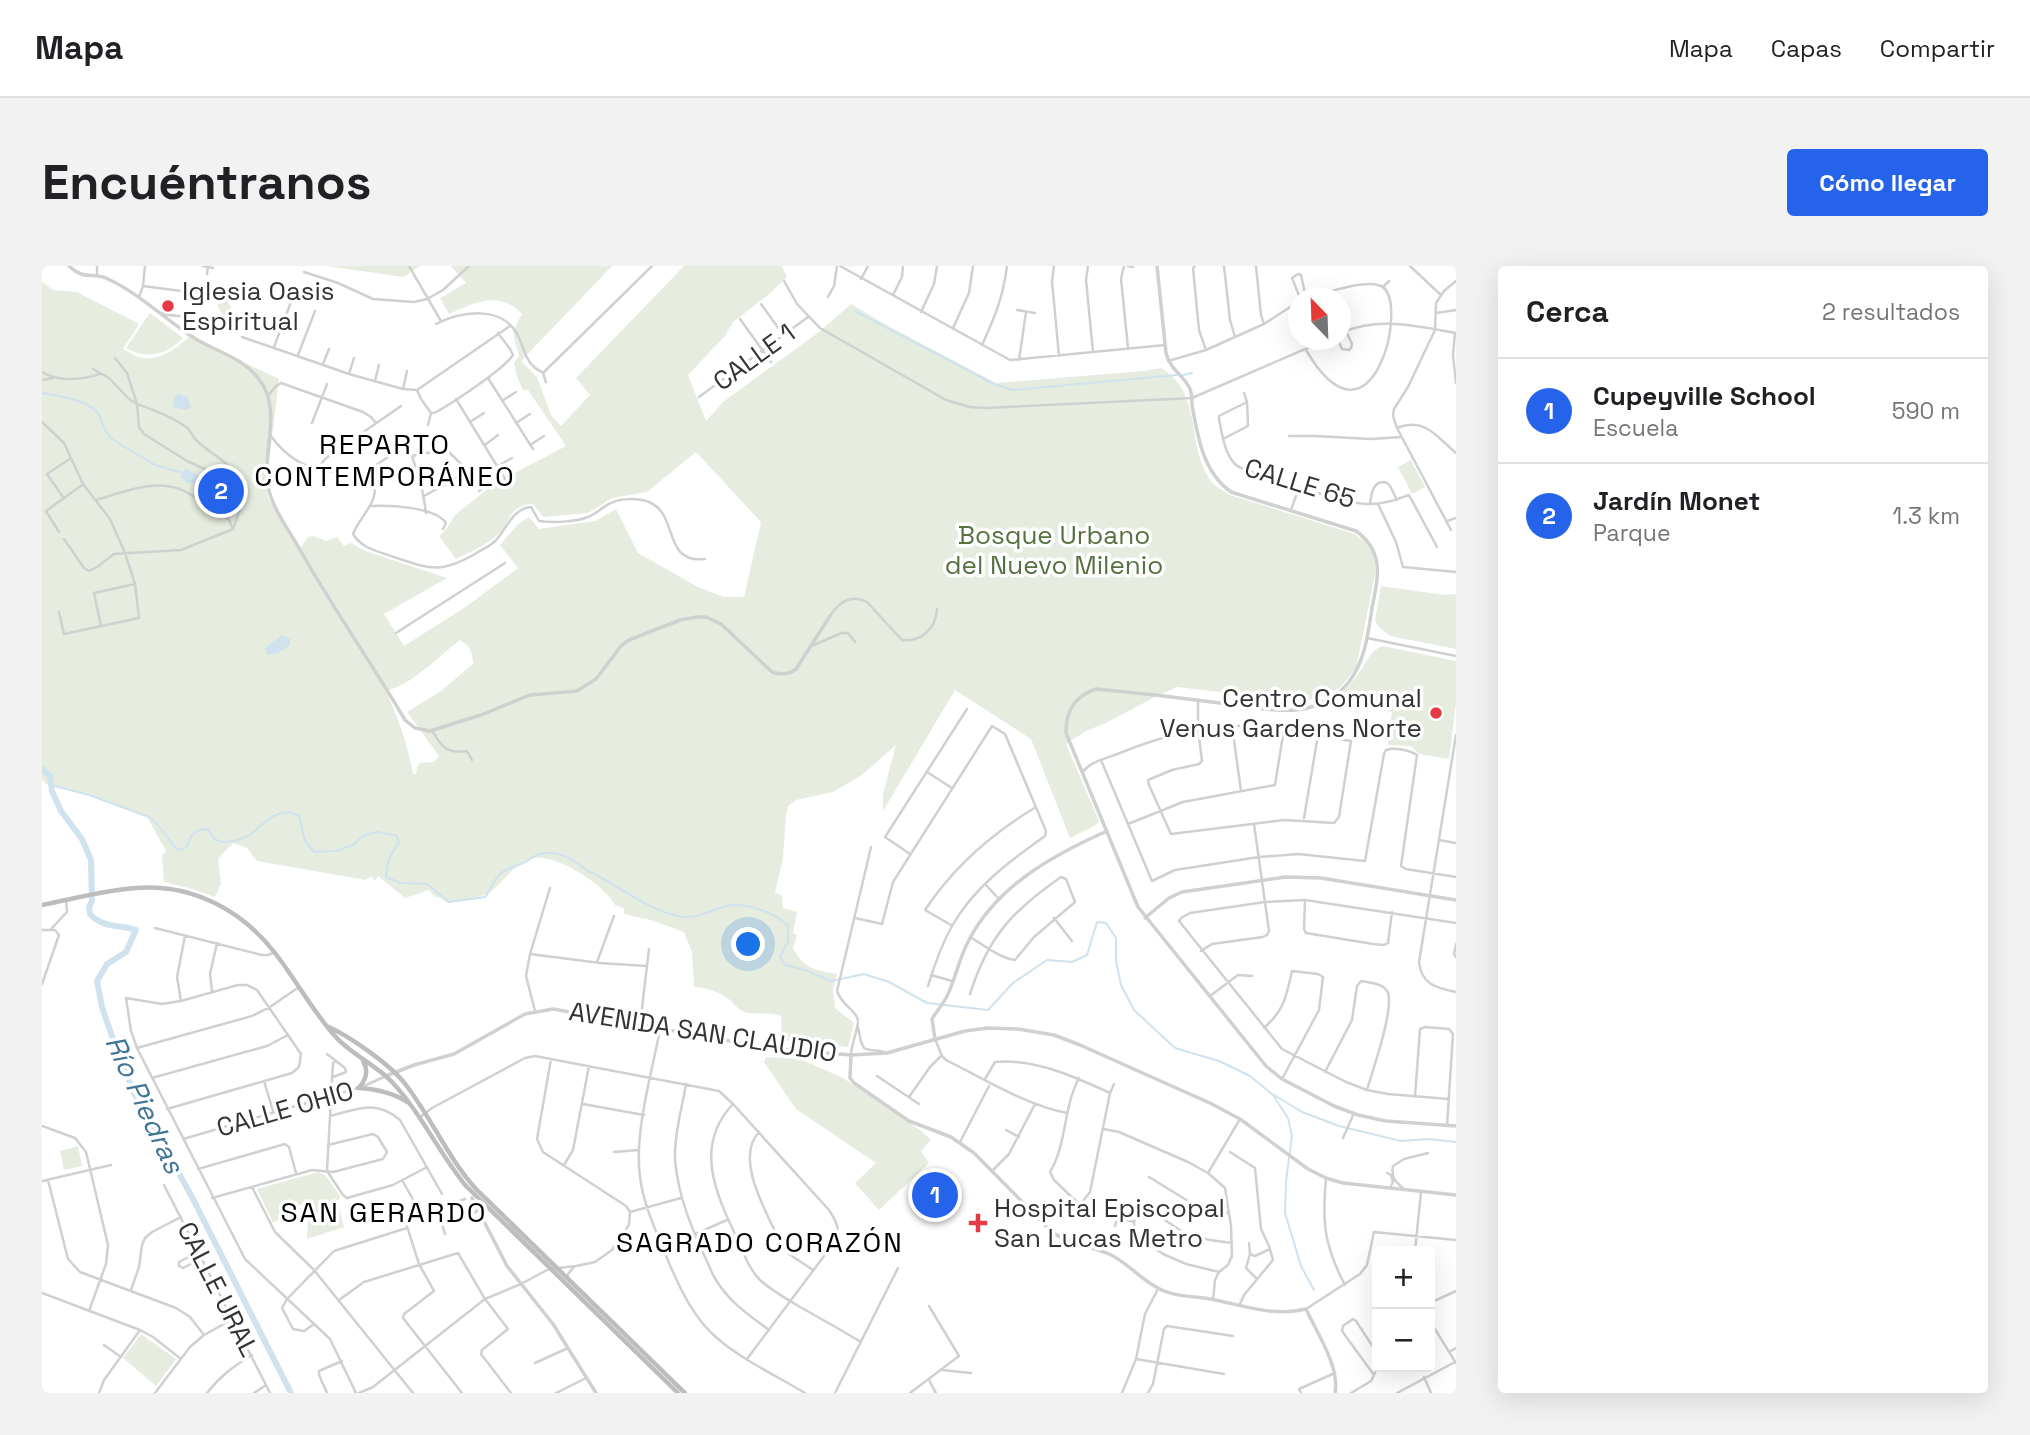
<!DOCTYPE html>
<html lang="es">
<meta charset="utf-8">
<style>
:root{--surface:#fff;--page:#f2f2f2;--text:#202124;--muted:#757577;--line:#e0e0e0;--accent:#2563eb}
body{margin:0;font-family:"Space Grotesk",sans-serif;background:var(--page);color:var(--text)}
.controls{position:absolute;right:21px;bottom:21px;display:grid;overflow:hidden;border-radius:7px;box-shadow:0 7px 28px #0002}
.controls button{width:63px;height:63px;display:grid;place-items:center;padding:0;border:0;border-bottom:2px solid var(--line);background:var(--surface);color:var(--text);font:35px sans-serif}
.compass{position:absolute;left:1246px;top:21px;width:63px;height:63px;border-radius:50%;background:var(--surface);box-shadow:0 7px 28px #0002;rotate:337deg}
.you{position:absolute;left:707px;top:679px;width:24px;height:24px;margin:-18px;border:5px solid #fff;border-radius:50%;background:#1a73e8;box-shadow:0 0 0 10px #1a73e833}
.badge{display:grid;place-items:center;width:46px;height:46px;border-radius:50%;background:var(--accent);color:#fff;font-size:23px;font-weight:700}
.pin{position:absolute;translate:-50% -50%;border:4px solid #fff;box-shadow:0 2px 7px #0006}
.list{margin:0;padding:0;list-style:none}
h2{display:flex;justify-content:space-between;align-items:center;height:91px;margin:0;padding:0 28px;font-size:30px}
h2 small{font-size:23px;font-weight:400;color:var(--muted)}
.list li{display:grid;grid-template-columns:46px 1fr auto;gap:21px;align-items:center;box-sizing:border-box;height:105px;padding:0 28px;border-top:2px solid var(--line)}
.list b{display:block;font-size:26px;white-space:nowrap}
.list p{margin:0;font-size:23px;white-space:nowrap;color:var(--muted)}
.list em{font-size:23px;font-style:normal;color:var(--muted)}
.map{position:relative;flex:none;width:1414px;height:1127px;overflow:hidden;border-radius:7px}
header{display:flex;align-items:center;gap:42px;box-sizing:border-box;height:98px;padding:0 35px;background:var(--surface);border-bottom:2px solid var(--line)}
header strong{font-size:33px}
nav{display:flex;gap:38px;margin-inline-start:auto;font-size:24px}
.intro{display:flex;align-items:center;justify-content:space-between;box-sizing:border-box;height:168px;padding:0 42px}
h1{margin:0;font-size:49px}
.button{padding:18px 32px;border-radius:7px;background:var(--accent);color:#fff;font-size:24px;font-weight:700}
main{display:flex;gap:42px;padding:0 42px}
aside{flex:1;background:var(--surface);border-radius:7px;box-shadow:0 7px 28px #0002}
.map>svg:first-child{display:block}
.green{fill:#e6ecdf;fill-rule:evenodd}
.water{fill:#cfe2ee}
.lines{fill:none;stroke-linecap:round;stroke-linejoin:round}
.stream{stroke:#cfe2ee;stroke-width:2}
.river{stroke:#cfe2ee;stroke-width:6}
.minor{stroke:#d0d0d0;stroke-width:2.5}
.tertiary{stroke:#d0d0d0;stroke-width:3.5}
.secondary{stroke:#bdbdbd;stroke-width:4.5}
.poi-dot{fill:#e63946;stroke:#fff;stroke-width:2.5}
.labels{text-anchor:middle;stroke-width:7;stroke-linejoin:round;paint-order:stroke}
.poi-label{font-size:26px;fill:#333;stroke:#fff;text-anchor:start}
.street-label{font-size:26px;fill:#333;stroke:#fff}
.park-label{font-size:26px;fill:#56703f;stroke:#fff}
.neighbourhood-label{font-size:28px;letter-spacing:2px;fill:#000;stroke:#fff}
.water-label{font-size:28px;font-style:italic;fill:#3f7597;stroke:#fff}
</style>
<header>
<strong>Mapa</strong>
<nav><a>Mapa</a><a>Capas</a><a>Compartir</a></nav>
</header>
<div class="intro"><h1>Encuéntranos</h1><a class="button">Cómo llegar</a></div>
<main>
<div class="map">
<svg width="1414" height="1127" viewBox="0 0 1414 1127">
<rect width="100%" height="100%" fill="#fff"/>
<path class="green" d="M285,0H378L361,11Z
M409,0H570L479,95L495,111L509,149L519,160L548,129L534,112L642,0H740L745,11L726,29L691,56L683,70L646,109L664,155L681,136L777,66L809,38L846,60L954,117L1102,105L1119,102C1162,127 1143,181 1170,216C1174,221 1182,225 1188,229L1313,268L1324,277L1331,289L1333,299V309L1314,402L1298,422L1275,432L1260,435L1135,421L1113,431L1064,457L1044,465L1024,478L1057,555L1054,559L1028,572L989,473L913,424L841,545V528L854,479L820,509L791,526L754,534L746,540L744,549L741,592L733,626L740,630L741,642L755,646L751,667L755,669L751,682C762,703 773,704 795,708L791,723L793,742L812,757L806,781L740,774L739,750C726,745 712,750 700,745C696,743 692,738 688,734C678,726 665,722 652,721L650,686L642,666L609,654L582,648V642L573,639C562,618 515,588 491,592C471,596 461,620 444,628C433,633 418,634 407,637L396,631H393L387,624L363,632L336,610L333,615L329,610L324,614L215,595L205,582L191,577L176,593L179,618L173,631L147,622L122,616L120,590L124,585L105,551L35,525L4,518L0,513V16L11,24L35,26L97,58L81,83C86,85 91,89 96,91C115,97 134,83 147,71L237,113L225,213L226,231L257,284L266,271L272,270L284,275L295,271L302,280L309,277L323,285L405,312L342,348L362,380L425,340L476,302L458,279L476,258L487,251L497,263L503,262L553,255L574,243L596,287L656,321L682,331H702L719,256L654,186L605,226L570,232L546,247L501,251L491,238C466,239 469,257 454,270C445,279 425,287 414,293L397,270L405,262L414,248L452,218L524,180L486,124H481L475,111L472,97L477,90C472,66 467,72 480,48C457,24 433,36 407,48L398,32L424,17ZM418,374C429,380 430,386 431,398L399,425L365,446L397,490L392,496L378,497L375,501L374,508H371C366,479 356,452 344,425C373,417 394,392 418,374Z
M185,34L194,51L185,56L175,39Z
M108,47L141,72C124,89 106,94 84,82Z
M1369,194L1383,221L1370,228L1356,201Z
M1339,320L1403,329L1414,328V383L1348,370L1336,360L1333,354Z
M1341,380L1414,395V437L1407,493L1377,488L1369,480L1346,479L1350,446L1311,440L1313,429L1301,426C1307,420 1312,413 1317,407C1325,396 1328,384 1341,380Z
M724,791L758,793L801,812L878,864L889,874L879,885L887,897L837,944L813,917L834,897L754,843L722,796Z
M36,880L40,900L22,904L18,885Z
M276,906L284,910L298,930L296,937L302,961L265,973L267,933L231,957L215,923Z
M99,1068L134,1093L114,1120L81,1092Z"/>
<path class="water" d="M136,127L145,131L149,140L146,144L131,141V133Z
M143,202C156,209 173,217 178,231C167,235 163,223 154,218C145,215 146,220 139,210Z
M240,369L248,373V379L236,387L225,389L223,382Z"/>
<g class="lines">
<path class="stream" d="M813,45L952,118L970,124L1135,109
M1141,109L1150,107
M0,127C16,130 51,134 58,151C61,160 64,169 73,175L113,199L141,207
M9,519L47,529L107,551C119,559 125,574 136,584L145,581C148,569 152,563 166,563C168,567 171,573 177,575C185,578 202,573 209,568C222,557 239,538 257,550L263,575L272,586L294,585L311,579L321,570L335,566L355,570L357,577C348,588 345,597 344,611L358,617L385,618L407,636L443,631C449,624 452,613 458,608C465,602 475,600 483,596C487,594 490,592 493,590C510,581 531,592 544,604C574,617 610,648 643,651C658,652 671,643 685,640C703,636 734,647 746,660V675L738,691L743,699L763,704L789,715L822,708L847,716L885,737L946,744L971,717L1005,694L1030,696L1045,689L1055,656L1064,657L1074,672V695L1079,719L1092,744L1133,782L1177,795L1208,810L1231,829L1246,852L1250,870L1244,915L1243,947L1259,1000L1272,1024
M1232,829L1260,846L1297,860L1359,875L1387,873L1414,876"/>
<path class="river" d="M0,503L8,510L10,525L19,545L40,573L49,594L50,635L47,641L48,648C62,663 77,658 94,664L84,686L65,698L55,715L60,741L72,776L92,827L150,931L249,1127"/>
<path class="minor" d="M161,0L171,2
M367,0L399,55
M798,0L968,94L1123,79
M1012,0L1010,15L1017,90
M1046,0L1044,14L1051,86
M1082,0L1079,13L1086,82
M1086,0L1091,1
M1153,0L1151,2L1157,64L1164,84
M1182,0L1188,54L1193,71
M1214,0L1219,49L1222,58
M1368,0L1399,29
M262,6L296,17L331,33L372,36L385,33L401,24L427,0
M165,8L166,0
M55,10V0
M819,13L826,0
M742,15L755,38L778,62L904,134L928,141L943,142L1150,132L1284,74
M101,20L147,26
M1341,21L1347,15
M851,29L860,11L861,0
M97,31L101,20L103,0
M786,31L792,20L795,0
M1258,32L1250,12L1256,8L1259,9L1264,32
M719,38L742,70
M975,44L993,47
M879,46L892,18L895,0
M119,47C134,52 146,49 161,51
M1394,47L1414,44
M698,53L729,96
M394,58C418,46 457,39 474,66C483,81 482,98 500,106
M911,62L927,27L931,0
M1298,67C1338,50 1373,60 1414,67
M1413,67L1411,89L1414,117
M200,71L307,108L361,123L375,124L468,60
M1296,74L1300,83L1307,84L1309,82L1310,78L1304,65
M940,79C953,51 961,31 965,0
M232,81L249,36
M1264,84C1330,197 1369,34 1339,20C1323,13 1284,27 1266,32
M256,89L273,45
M73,92L85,107L95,138C111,144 129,150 144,161C149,164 150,170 154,174C175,194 195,196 203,230L191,263
M977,94L984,46
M1126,95L1164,84L1222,58L1256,36
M281,98L287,83
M51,103L67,112L88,134L95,138L97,161L102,168L145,195L199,219
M0,106C17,116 40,114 58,108
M501,107L610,0
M501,107L504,116
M307,108L312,92
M446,112L491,183
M0,114L11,112
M333,115L337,99
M361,123L365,105
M375,124L379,133L389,147H392C408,139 462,103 471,89L468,83L456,67
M227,129L233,121L239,117L321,146L329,151L334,157
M657,131L766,51
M414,133L463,213
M460,135L474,126
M1205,136L1177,150V153C1180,167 1182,188 1194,199C1203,207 1309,238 1324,238C1339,239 1353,234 1367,229L1395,281
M0,156L22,177L41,218L68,253L83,287L93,318L97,352L22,368L17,346
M428,156L442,147
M270,157L285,118
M474,157L488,148
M386,159L389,147
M1355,162C1383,151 1394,170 1414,187
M228,169C245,192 263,203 292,206C305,208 318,206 330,211C341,234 318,249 311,268C320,283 336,285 352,291C388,303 398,308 433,288C440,283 450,280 455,273C465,261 472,242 489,241L497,255C511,257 534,256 546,251C555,248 561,240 569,237C579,232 597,232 607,236C637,248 620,298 663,293
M1247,170H1273L1329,173L1359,171
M1183,172L1206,160L1205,136L1202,127
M364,178C375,199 381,223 384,247
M443,179L456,169
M488,179L502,170
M370,190L404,183L442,221L437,225
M456,200L470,192
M275,203L284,192L359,140
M322,208L371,173
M382,230L427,205
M21,231L5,208L29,192
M54,234C82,226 116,211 144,226C157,233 169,242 181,249L187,254L191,263
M1328,238C1329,230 1331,212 1345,217C1349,219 1352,229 1355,234
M1336,238L1354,276L1361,301L1414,306
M330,240C348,239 393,241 404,257L401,263
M1249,244L1257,221
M1405,255L1414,252
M1409,264L1355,162L1351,150L1352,143L1366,121L1393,64L1394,37L1402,25L1414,15
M17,266L4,245L40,219
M22,273L42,302L47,305L55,301L72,288L139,284L191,263
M788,350C797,336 809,328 825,336L860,374C880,376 894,362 895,343
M59,360L52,327L93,318
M354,367L463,297
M1325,372L1414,390
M769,380L800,367H806L813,376
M1190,460L1199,525
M390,464C399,481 405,488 425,485L430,494
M1414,469L1377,696C1379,718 1394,722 1414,726
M1059,494L1110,615L1133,604L1217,591L1256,588L1323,595L1342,488L1344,484C1353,481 1367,484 1375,489L1359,600L1364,603L1414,611
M885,506L910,522
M1041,506C1048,495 1066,492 1078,487C1122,469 1166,458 1213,460C1245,462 1277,470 1309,475L1297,551L1292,557L1242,554L1129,568L1107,519L1106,514L1130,504L1157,498L1160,495L1156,463V434
M1262,552L1276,469
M1086,558L1141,536L1233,519L1242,463
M1397,574L1414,577
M868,588L843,571L925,443
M943,618L957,633
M1263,634L1262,663L1264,667L1331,678L1342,679L1346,677L1350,646
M813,652L840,658L851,616L950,460L963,468L1004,565L1003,570C968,595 932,621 910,660C900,678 892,700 886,720
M1012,652L1030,675
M909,659L883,644C912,600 949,568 994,541
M113,662L220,689H226L231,687
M9,663L25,646L24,634
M0,664H9
M1414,678L1412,688L1414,691
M1159,685L1170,678L1221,671L1225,669L1227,665L1212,558
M488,688L558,697L604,700
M555,696L572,650
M889,709L910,715
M0,718L17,669L13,664H9
M170,725L168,708L175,677
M928,728C946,671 970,645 1019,611L1024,613L1033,636L992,671L973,694C957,692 942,679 928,671
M1168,730L1196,709L1210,710
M139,735L135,711L143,670
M493,745L484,710L488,688L508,622
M598,759L607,683
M816,761L819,776L822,782C829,786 837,783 845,787
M1222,762C1243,743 1244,731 1250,705L1276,708L1281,711L1277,744L1240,813
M618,763C610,808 592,865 598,911C602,942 616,969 627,997C639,1025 653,1054 676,1073C702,1095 735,1110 763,1127
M893,773L900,790L904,794C940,812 986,840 1025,847
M95,782L210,750L228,741L257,721
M285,788L303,802L304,806L291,811
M809,789C809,779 817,760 816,754C813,743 800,740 795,725L829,581
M509,793L495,873L501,886L584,940L588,946
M294,795L291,797L285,905L301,929L305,932L351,919L385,901
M1283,806L1310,754L1315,720L1319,715C1328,717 1340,717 1345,725C1354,739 1330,806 1325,824
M835,810L877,838
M110,812L225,780L246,769
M1037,812C1021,842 1025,878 1008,906L1012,914L1038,939L1048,926L1068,827L1072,818
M943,813L953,796C992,792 1033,811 1068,827
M222,815L231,845
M644,818C640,842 632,869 633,893C636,936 655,973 672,1011C687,1036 705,1048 727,1064
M322,820L344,810
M867,831L888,801L899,790
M1373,831L1378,763L1383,761L1407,763L1411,768L1405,860
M1407,833L1346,828L1325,824L1304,816L1240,783L1137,655L1139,652L1148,647L1223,636L1263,634L1414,657
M541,838L602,849
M691,838C652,879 673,927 695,972C701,986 707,1003 718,1014C730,1025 745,1033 758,1041C778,1052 799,1064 819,1076
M125,843L250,807L257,801L259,788L215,724L205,719H196L139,735L120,738L84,732L89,765L95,782L203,993L288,1073L314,1127
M288,850C316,843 334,833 358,854L400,928
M378,851L390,842L483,792L493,790L677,825L691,838L787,944C794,955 798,961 794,974L705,1093
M0,860L33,872L44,886L66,979L64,998L47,1045
M1061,863L1077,866L1146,896L1166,907L1183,922L1189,960L1190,990L1186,999L1177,1006L1173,1014L1171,1034
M964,864L977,871
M717,866C691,894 727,950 740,980L747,988L771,1004
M1301,872L1312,847
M141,873L316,822
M918,876L947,820
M572,886L597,884
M1188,886L1213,902L1219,963L1227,980L1231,994L1202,1029L1197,1040
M522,899L531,884L547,800
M156,903L243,878L247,881L254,907
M950,905L967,888L993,838
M1166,907L1198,853
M1345,907L1349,909L1351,916L1348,922
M1107,911L1159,943L1186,947
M1284,912C1280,957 1282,979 1303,1019
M6,914L26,993L38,1006L134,1042L148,1051L162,1069
M360,914L373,937
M0,915L69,899
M122,919L228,1127
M210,921L233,966L272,1004L371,1127
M1361,922C1353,916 1349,910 1351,900L1362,893L1386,887
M170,932L270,904L291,906L341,893L345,886L336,871L331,868L286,879
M396,944L403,968
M588,946L639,932
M361,948L377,998L392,1025L362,1048L361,1052L420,1127
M381,949L423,933
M1076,952L1092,956
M400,957L436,945
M1073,960L1077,946
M653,968L685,954
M1207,977L1208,988L1204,1002L1215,1013
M1373,985L1379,926
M156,986L137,996V1000L141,1002L161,992
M1208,988L1213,990L1228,983
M1177,1006L1144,998L1121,988L1093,968L1092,956L1097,943L1103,941L1144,968L1168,974L1190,977
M526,1013V1008L532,1001
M89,1024L97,1001L100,979L103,972L110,966L139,951
M0,1027L98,1064L111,1071L139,1093
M297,1034L322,1016L416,987L443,1033L466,1063L440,1084L439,1088L469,1127
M1388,1037L1414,1025
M1264,1043L1318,1008L1325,999L1332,966L1414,974
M1388,1055L1414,1097
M272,1058L262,1065L251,1063L240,1042L245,1033L292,985L365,962
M62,1079L79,1091
M1407,1086L1414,1082
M1094,1093L1182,1108
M493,1097L526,1082
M900,1104L929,1107
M1332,1109L1300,1065L1301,1060L1311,1053L1314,1055L1335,1087
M1382,1111L1389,1127
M887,1114L894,1127
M57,1127L62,1114L98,1064
M113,1127L148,1081L162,1069L191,1053
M165,1127C178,1110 192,1100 210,1089
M212,1127L224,1119
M285,1127L277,1109V1105L300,1095
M317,1127L331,1121L443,1033L479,1018L507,1003L534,1000L553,996L570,984L587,959L588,946
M514,1127L544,1112
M793,1127L856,1002
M868,1127L917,1090L887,1040
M1080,1127L1094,1093L1103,1048L1116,1023
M1106,1127L1111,1118L1122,1063L1125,1060L1191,1070
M1259,1127L1257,1123L1293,1107
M1309,1127L1329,1115L1336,1101
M1355,1127L1413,1096"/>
<path class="tertiary" d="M27,0C44,16 50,5 66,13C96,27 122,52 149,70C171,85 199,90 216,112C244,146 215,193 229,231C235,249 248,266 257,282C290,341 329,396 363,454L373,462L388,465L439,449L488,429L535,425L554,413L579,380L587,374L638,354L655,351H664L679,358L730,406C738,409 747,408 754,403L788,350
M1115,0L1124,87C1128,104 1142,109 1148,123C1150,128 1150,134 1150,139C1156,172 1161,206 1189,226L1314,265C1343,286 1336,312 1330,342C1326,368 1323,396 1306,417C1297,429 1280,438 1266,442C1241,448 1211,441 1186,438C1142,432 1098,427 1054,423C1032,431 1024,444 1024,467L1096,641L1224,800L1240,813L1292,840L1316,849L1344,855L1414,860
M1103,652L1127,632L1140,626L1244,611L1279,612L1414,634
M893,773L890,753C895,745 901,738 905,730C914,712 917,692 927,674C955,620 1011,589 1065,565
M809,789L808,812L812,817L867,855L909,871L932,887L1011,967C1028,978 1049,980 1067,988C1085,996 1098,1013 1116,1022C1131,1031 1152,1030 1168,1033C1201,1039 1231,1051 1264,1043C1275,1067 1298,1101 1293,1127
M344,810L372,799L412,788L483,748L511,743L726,782L809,789L845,787L923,765L946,762L976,763L1012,769L1038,779L1170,838L1198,853L1266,903L1284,912L1301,917L1414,929
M430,932L465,1000L511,1058L554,1127"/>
<path class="secondary" d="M0,639C31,633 63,624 94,622C149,617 200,644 233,687C254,714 270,744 292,769C308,788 333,798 350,816C379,847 397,887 424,920L636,1127
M287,761C310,772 349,799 364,819C390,853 406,892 434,923L643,1127
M316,822C334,823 350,826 365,836
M317,822C324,813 327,805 321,795"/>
</g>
<g class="poi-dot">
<circle cx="126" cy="40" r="7"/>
<circle cx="1394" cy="447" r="7"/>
<path d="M932.5 946.5h7v7h7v7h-7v7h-7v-7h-7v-7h7z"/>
</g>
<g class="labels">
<g class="poi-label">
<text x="140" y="34">Iglesia Oasis<tspan x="140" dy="30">Espiritual</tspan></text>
<text x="1380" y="441" text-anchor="end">Centro Comunal<tspan x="1380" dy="30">Venus Gardens Norte</tspan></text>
<text x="952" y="951">Hospital Episcopal<tspan x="952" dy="30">San Lucas Metro</tspan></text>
</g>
<g class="street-label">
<text transform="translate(712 91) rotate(-36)" y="9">CALLE 1</text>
<text transform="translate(1258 217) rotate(17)" y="9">CALLE 65</text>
<text transform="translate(661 766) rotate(9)" y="9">AVENIDA SAN CLAUDIO</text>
<text transform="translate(243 843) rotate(-16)" y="9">CALLE OHIO</text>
<text transform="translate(176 1023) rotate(63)" y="9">CALLE URAL</text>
</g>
<g class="park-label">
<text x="1012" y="278">Bosque Urbano<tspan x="1012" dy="30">del Nuevo Milenio</tspan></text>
</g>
<g class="neighbourhood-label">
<text x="343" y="188">REPARTO<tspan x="343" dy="32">CONTEMPORÁNEO</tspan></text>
<text x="342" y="956">SAN GERARDO</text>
<text x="718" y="986">SAGRADO CORAZÓN</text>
</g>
<g class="water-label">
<text transform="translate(103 838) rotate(65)" y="10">Río Piedras</text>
</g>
</g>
</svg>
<div class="controls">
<button>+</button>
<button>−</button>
</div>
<svg class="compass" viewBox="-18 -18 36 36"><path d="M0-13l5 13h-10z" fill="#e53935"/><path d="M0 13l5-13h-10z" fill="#757577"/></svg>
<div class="you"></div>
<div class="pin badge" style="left:893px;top:929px">1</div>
<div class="pin badge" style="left:179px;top:225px">2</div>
</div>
<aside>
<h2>Cerca<small>2 resultados</small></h2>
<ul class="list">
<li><span class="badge">1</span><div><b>Cupeyville School</b><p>Escuela</p></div><em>590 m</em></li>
<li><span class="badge">2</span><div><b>Jardín Monet</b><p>Parque</p></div><em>1.3 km</em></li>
</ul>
</aside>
</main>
